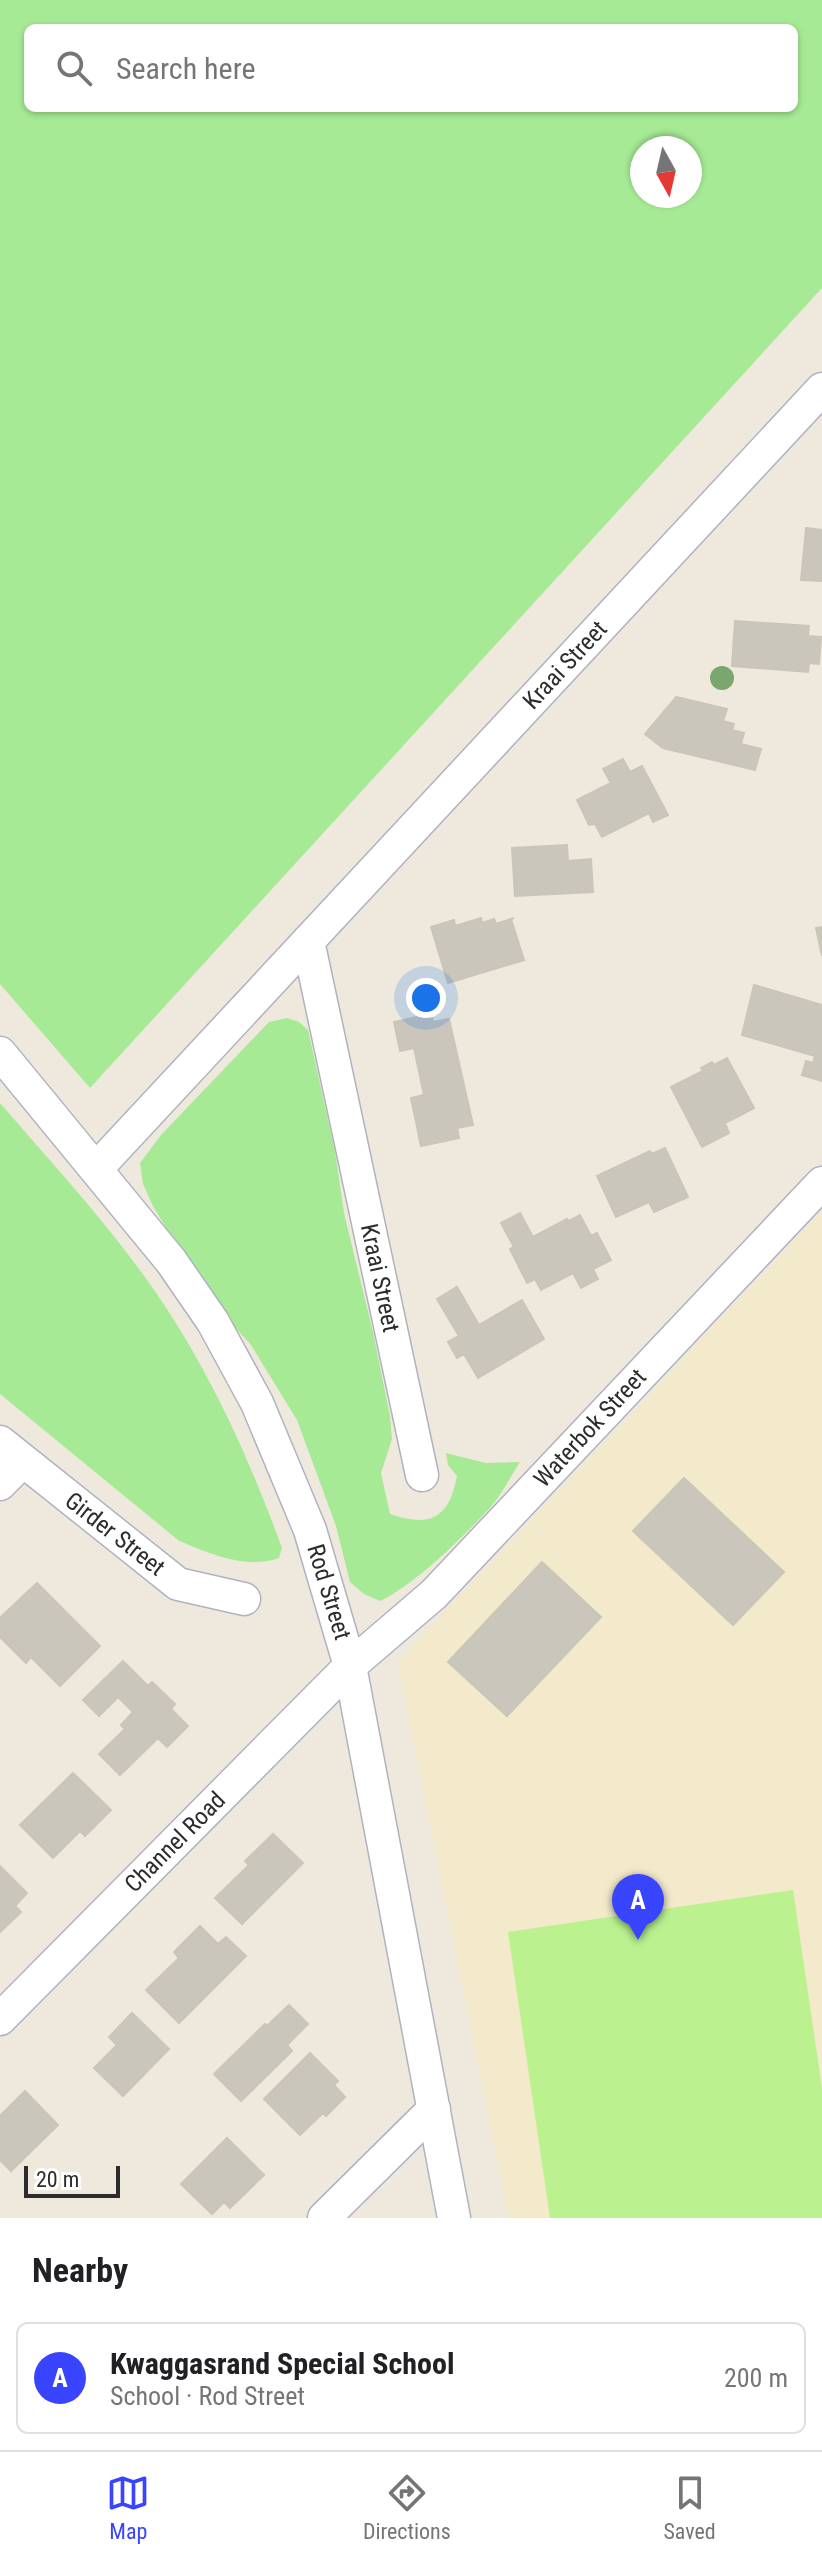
<!DOCTYPE html>
<meta charset="utf-8">
<style>
:root{--surface:#fff;--page:#f2f2f2;--text:#202124;--muted:#757577;--line:#e0e0e0;--accent:#3944ff}
body{margin:0;font-family:"Roboto Condensed",sans-serif;background:var(--page);color:var(--text)}
.compass{position:absolute;left:630px;top:136px;width:72px;height:72px;border-radius:50%;background:var(--surface);box-shadow:0 2px 6px #0004;rotate:172deg}
.scale{position:absolute;left:24px;bottom:20px;width:96px;box-sizing:border-box;padding-left:8px;border:4px solid #2c2c2c;border-top:0;font-size:22px;line-height:28px;white-space:nowrap;color:#2c2c2c;-webkit-text-stroke:6px #fff;paint-order:stroke}
.you{position:absolute;left:426px;top:998px;width:28px;height:28px;margin:-20px;border:6px solid #fff;border-radius:50%;background:#1a73e8;box-shadow:0 0 0 12px #1a73e833}
.badge{display:grid;place-items:center;width:52px;height:52px;border-radius:50%;background:var(--accent);color:#fff;font-size:26px;font-weight:700}
.pin{position:absolute;translate:-50% -66px;filter:drop-shadow(0 2px 4px #0008)}
.pin::after{content:'';position:absolute;top:42px;width:28px;height:24px;background:inherit;clip-path:polygon(0 0,100% 0,50% 100%)}
.list{margin:0;padding:0;list-style:none}
h2{display:flex;justify-content:space-between;align-items:center;height:104px;margin:0;padding:0 32px;font-size:34px}
h2 small{font-size:26px;font-weight:400;color:var(--muted)}
.list li{display:grid;grid-template-columns:52px 1fr auto;gap:24px;align-items:center;box-sizing:border-box;height:112px;margin:0 16px 16px;padding:0 16px;border:2px solid var(--line);border-radius:12px}
.list b{display:block;font-size:30px;white-space:nowrap}
.list p{margin:0;font-size:26px;white-space:nowrap;color:var(--muted)}
.list em{font-size:26px;font-style:normal;color:var(--muted)}
.icon{flex:none;width:44px;height:44px;fill:none;stroke:currentColor;stroke-width:2;stroke-linecap:round;stroke-linejoin:round}
.map{position:relative;flex:none;width:822px;height:2218px;overflow:hidden}
.search{position:absolute;background:var(--surface);box-shadow:0 2px 6px #0004;left:24px;right:24px;top:24px;height:88px;display:flex;align-items:center;gap:20px;box-sizing:border-box;padding:0 28px;border-radius:12px;color:var(--muted);font-size:30px}
.sheet{height:232px;background:var(--surface)}
nav{display:flex;justify-content:space-around;align-items:center;box-sizing:border-box;height:112px;border-top:2px solid var(--line);background:var(--surface);font-size:22px;color:var(--muted)}
nav a{display:grid;justify-items:center;gap:4px}
nav .on{color:var(--accent)}
.map>svg:first-child{display:block}
.education{fill:#f2eacb}
.green{fill:#a6ea95;fill-rule:evenodd}
.pitch{fill:#bbf28f}
.building{fill:#cac6bc;stroke:#cac6b6;stroke-width:2}
.lines{fill:none;stroke-linecap:round;stroke-linejoin:round}
.minor-casing{stroke:#b1b2c1;stroke-width:35}
.minor{stroke:#fff;stroke-width:32}
.tree{fill:#7aa76e}
.labels{text-anchor:middle;stroke-width:7;stroke-linejoin:round;paint-order:stroke}
.street-label{font-size:24px;fill:#2c2c2c;stroke:#fff}
</style>
<div class="map">
<svg width="822" height="2218" viewBox="0 0 822 2218">
<rect width="100%" height="100%" fill="#efe9dd"/>
<path class="education" d="M822,1212V2218H509L398,1662Z"/>
<path class="green" d="M0,0H822V288L90,1088L0,984ZM794,28V108H28V28ZM690,148V196H642V148Z
M287,1018L299,1022L308,1030L335,1151L344,1213L373,1332L390,1416L392,1439L381,1473L390,1514C431,1528 449,1518 457,1476L448,1465L446,1453L486,1463L520,1462C511,1476 503,1492 493,1504C466,1535 416,1584 380,1601L364,1594L350,1582L336,1526L297,1420L251,1345L207,1296L153,1206L143,1184L140,1163L161,1135L269,1022Z
M0,1103C44,1154 90,1204 130,1257C198,1345 244,1444 282,1548L279,1558C248,1570 206,1553 178,1540L0,1394Z"/>
<path class="pitch" d="M793,1890L822,2088V2218H550L508,1932Z"/>
<path class="building" d="M806,528L822,530V581L801,580Z
M735,621L809,626L808,636L821,637L819,664L809,663L808,672L732,666Z
M676,697L727,709L723,721L734,724L732,730L744,733L741,744L761,749L755,770L663,748L645,734Z
M623,759L630,772L642,766L668,815L653,822L649,813L602,837L595,824L589,825L577,800L611,783L603,769Z
M567,845L568,861L591,859L593,892L515,896L512,848Z
M481,918L482,923L494,919L496,924L514,918L511,919L524,960L448,983L431,927L454,920L455,926Z
M822,927V956L816,928Z
M754,985L822,1005V1081L802,1075L806,1061L813,1063L815,1056L742,1035Z
M431,1014L433,1022L449,1019L473,1125L457,1128L459,1138L421,1146L411,1098L424,1095L414,1048L400,1051L394,1022Z
M727,1058L754,1108L725,1123L729,1133L702,1147L671,1087L703,1071L701,1068L712,1062L714,1065Z
M665,1148L688,1197L654,1212L649,1202L616,1217L597,1176L650,1151L652,1154Z
M520,1213L533,1237L567,1219L569,1221L580,1215L591,1236L597,1233L611,1260L593,1269L598,1279L581,1288L573,1273L541,1290L535,1279L527,1283L510,1249L514,1247L501,1223Z
M457,1287L479,1325L522,1300L544,1339L478,1378L464,1354L457,1358L448,1342L459,1336L437,1299Z
M684,1478L784,1572L733,1625L633,1531Z
M542,1562L601,1617L507,1716L448,1662Z
M37,1583L100,1646L60,1686L31,1657L26,1663L0,1637V1618Z
M123,1661L148,1686L152,1682L175,1704L171,1709L188,1726L167,1747L158,1738L120,1775L99,1754L125,1729L121,1725L133,1712L118,1697L99,1716L83,1700Z
M73,1773L111,1810L85,1836L80,1831L53,1858L20,1825Z
M273,1834L303,1863L242,1924L215,1898L249,1865L245,1861Z
M0,1866L27,1893L15,1906L21,1912L0,1932Z
M200,1926L218,1944L226,1937L246,1956L179,2023L146,1990L179,1958L174,1952Z
M289,2005L308,2024L287,2045L292,2051L241,2101L214,2074L265,2024L267,2026Z
M132,2013L169,2049L123,2096L94,2068L117,2045L109,2037Z
M310,2053L338,2081L334,2085L345,2097L326,2116L323,2113L300,2135L264,2099Z
M25,2091L58,2125L11,2171L0,2160V2116Z
M227,2138L264,2175L230,2208L224,2202L212,2214L181,2184Z"/>
<g class="lines">
<g class="minor-casing">
<path id="minor" d="M308,941L422,1475
M0,1053L171,1261L213,1322L257,1403L310,1530L350,1666L454,2218
M97,1168L822,389
M0,1442L178,1584L244,1599
M0,1484L23,1461
M0,2019L350,1666L434,1594L822,1183
M324,2218L434,2109"/>
</g>
<use href="#minor" class="minor"/>
</g>
<circle class="tree" cx="722" cy="678" r="12"/>
<g class="labels">
<g class="street-label">
<text transform="translate(565 665) rotate(-47)" y="8">Kraai Street</text>
<text transform="translate(380 1278) rotate(78)" y="8">Kraai Street</text>
<text transform="translate(590 1428) rotate(-47)" y="8">Waterbok Street</text>
<text transform="translate(115 1534) rotate(38)" y="8">Girder Street</text>
<text transform="translate(329 1592) rotate(73)" y="8">Rod Street</text>
<text transform="translate(175 1842) rotate(-45)" y="8">Channel Road</text>
</g>
</g>
</svg>
<svg class="compass" viewBox="-18 -18 36 36"><path d="M0-13l5 13h-10z" fill="#e53935"/><path d="M0 13l5-13h-10z" fill="#757577"/></svg>
<div class="scale">20 m</div>
<div class="you"></div>
<div class="pin badge" style="left:638px;top:1940px">A</div>
<div class="search"><svg class="icon" aria-label="search" viewBox="0 0 24 24"><circle cx="10" cy="10" r="6"/><path d="M15 15l6 6"/></svg>Search here</div>
</div>
<section class="sheet">
<h2>Nearby<small></small></h2>
<ul class="list">
<li><span class="badge">A</span><div><b>Kwaggasrand Special School</b><p>School · Rod Street</p></div><em>200 m</em></li>
</ul>
</section>
<nav>
<a class="on"><svg class="icon" aria-label="map" viewBox="0 0 24 24"><path d="M3 6l6-2 6 2 6-2v14l-6 2-6-2-6 2zM9 4v14M15 6v14"/></svg>Map</a>
<a><svg class="icon" aria-label="directions" viewBox="0 0 24 24"><path d="M12 3l9 9-9 9-9-9zM9 14v-3h6M13 9l2 2-2 2"/></svg>Directions</a>
<a><svg class="icon" aria-label="saved" viewBox="0 0 24 24"><path d="M7 4h10v16l-5-4-5 4z"/></svg>Saved</a>
</nav>
